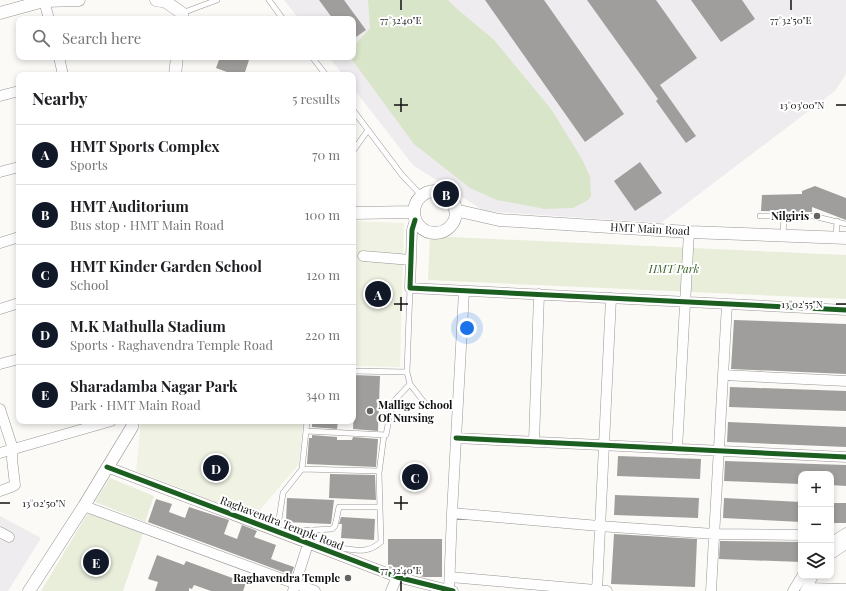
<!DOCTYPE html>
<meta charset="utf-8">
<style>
:root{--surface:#fff;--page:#f6f6f6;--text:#202124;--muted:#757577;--line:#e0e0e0;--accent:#111827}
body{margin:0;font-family:"Playfair Display",serif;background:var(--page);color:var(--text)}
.controls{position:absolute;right:12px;bottom:12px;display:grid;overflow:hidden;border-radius:8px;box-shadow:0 2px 6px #0003}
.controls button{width:36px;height:36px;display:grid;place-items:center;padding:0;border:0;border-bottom:1px solid var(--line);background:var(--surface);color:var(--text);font:20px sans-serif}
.you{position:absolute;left:467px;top:328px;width:14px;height:14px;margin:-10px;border:3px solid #fff;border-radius:50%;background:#1a73e8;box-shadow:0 0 0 6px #1a73e833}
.badge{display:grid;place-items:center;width:26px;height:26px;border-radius:50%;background:var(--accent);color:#fff;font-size:13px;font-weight:700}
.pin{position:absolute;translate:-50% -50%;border:2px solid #fff;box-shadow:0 1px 4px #0006}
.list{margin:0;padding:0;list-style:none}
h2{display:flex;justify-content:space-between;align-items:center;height:52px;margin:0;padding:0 16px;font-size:17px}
h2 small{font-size:13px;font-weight:400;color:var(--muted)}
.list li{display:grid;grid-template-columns:26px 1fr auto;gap:12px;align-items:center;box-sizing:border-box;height:60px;padding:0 16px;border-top:1px solid var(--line)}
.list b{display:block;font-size:15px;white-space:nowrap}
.list p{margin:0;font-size:13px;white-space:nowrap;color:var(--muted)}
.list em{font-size:13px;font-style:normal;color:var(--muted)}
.icon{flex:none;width:22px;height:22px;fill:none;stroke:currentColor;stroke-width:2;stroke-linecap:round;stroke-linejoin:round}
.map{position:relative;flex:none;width:846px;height:591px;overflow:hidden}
.search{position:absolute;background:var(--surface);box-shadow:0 2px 6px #0003;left:16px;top:16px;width:340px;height:44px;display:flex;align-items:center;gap:10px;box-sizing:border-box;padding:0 14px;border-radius:8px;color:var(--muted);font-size:15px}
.panel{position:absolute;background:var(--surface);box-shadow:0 2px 6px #0003;left:16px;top:72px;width:340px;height:352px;border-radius:8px}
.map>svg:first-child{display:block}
.industrial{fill:#eeecee}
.green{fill:#e8eeda}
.forest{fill:#d9e5c9}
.pitch{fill:#f0f3e3}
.building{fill:#a09e9c}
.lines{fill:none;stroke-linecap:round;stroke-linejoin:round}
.service-casing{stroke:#979695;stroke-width:6}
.minor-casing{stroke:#979695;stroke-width:11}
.tertiary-casing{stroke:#979695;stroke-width:13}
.service{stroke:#fffefe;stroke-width:5}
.minor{stroke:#fffefe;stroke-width:10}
.tertiary{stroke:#fffefe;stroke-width:12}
.cycleway-casing{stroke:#fff;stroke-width:8}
.cycleway{stroke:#1b5e20;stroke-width:5}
.ticks{fill:none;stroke:#111;stroke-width:1.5}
.poi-dot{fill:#636362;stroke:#fff;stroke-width:1.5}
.labels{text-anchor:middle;stroke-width:4;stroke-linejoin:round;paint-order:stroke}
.poi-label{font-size:11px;font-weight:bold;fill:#111;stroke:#fff;text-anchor:end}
.street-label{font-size:11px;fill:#111;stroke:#fff}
.park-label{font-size:11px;font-style:italic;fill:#386128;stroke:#fff}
.ticks-label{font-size:10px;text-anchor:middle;fill:#111;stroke:#fff;stroke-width:4;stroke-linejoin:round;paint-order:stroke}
</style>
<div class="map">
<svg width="846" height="591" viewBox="0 0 846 591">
<rect width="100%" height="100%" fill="#fcfaf7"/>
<path class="industrial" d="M284,0H846V74L835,91L661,223L484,211L413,165L353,88V75H343L329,57H353V19H299Z
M0,516L41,538L8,591H0Z"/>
<path class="green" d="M430,236L846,255V299L428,280Z
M110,478L154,496L145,522L95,502Z
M88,513L143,533L123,591H41Z"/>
<path class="forest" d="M368,0H448L456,8L494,40L551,109L582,159L590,177L591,196L588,200L573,208L545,209L497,200L470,188L414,144L350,57H353V47L370,28Z"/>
<path class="pitch" d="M353,221L404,223L400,367L353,366Z
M141,421H303L299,464L254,517L136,471Z"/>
<path class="building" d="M319,0H344L366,30L353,39V19H333Z
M485,0H544L624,114L585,142Z
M587,0H656L697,58L660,85L696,136L686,143L656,101L658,99Z
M691,0H742L755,19L721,42Z
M220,57H250L244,75H235L216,68Z
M640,162L662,193L635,211L614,181Z
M815,186L846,198V220L812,207V212L761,211L762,195L802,194V191Z
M734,320L846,324V374L731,369Z
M353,375L380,376L378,431L353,429L355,389H353Z
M730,387L846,391V411L729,407Z
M312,421H338L337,429L312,427Z
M728,422L846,427V447L727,442Z
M312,435L337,437V440H352L353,437L378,439L376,467L307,464L309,438H312Z
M618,456L701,459L700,479L617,476Z
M725,461L846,465V486L831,485V474H801V484L724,481Z
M330,474L375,475L376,500L329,498Z
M615,495L699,498L698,518L614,515Z
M287,498L334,500L331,524L286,522Z
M724,498L801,502V522L723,518Z
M156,499L172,504L169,512L185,518L189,507L229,520L224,534L237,539L242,525L257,531L254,537L276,545L271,559L294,567L291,575L148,522Z
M831,503H846V523H831Z
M341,517L375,519L374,540L341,538L342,524H339Z
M614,534L697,539L695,587L611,584Z
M388,539H442V577H424L415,575V568H391L388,566Z
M720,541L801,542V562L719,559Z
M157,555L184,565L186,561L246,583L243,591H211L194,585L192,589L189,588V591H155L158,582L148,579Z"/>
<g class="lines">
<g class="service-casing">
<path id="service" d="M269,0L283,19
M182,13L217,0
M312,57L326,75
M353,110L402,175L421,195
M353,151L368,130
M760,216H813L846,224
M783,235L784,216
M836,238L837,221
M410,288L407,372L410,384L427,406
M353,371L407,372
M307,421L302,469L283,493L277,532L332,529L335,526L339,507H380
M307,431L386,435L390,414L395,400L410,384
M302,469L379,471
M340,548C357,550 367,554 381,542L379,473L384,435"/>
</g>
<g class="minor-casing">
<path id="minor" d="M42,0L44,1L49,19
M59,57L63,75
M0,96L19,91
M0,172L19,167
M415,220L412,230L410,288L846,310
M0,243L19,237
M363,256L411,260
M0,309L19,303
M0,364L19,359
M723,375L846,381
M0,409L13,449L12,459L15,485L11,487L0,491
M456,438L846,457
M534,442L539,294
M677,449L689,232
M0,453L111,421
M107,467L397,577L453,591
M84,506L315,591
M452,513L599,526L714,534L801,535
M0,532L9,537
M831,543L846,533
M831,554L846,544
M450,577L607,591
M807,588L846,589
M449,590L452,513L464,291
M293,591L308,544
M391,591L397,577
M597,591L611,298
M711,591L727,304
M793,591L802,576
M805,591L813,576"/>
</g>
<g class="tertiary-casing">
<path id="tertiary" d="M156,0L166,2L182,13V19
M0,13L44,1L79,0
M175,75L177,57
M414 212a21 21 0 1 1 42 0a21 21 0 1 1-42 0Z
M455,210L499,220L689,232L846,238
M353,213L413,212
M29,591L84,506L132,427L133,421"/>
</g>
<use href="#service" class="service"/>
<use href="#minor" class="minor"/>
<use href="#tertiary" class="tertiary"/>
<g class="cycleway-casing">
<path id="cycleway" d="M415,220L412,230L410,288L846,310
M456,438L846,457
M107,467L397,577L453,591"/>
</g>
<use href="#cycleway" class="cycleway"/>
</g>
<path class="ticks" d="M401,0V10M791,0V10M401,98V112M394,105H408M836,105H846M401,297V311M394,304H408M836,304H846M401,496V510M0,503H10M394,503H408M401,581V591"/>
<g class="poi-dot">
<circle cx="817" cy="216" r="4"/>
<circle cx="370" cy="411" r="4"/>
<circle cx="348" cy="578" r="4"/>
</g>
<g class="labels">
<g class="poi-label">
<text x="809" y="220">Nilgiris</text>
<text x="378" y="409" text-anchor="start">Mallige School<tspan x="378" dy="13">Of Nursing</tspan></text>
<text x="340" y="582">Raghavendra Temple</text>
</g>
<g class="street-label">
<text transform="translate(650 229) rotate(3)" y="4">HMT Main Road</text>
<text transform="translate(282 523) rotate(21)" y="4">Raghavendra Temple Road</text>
</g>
<g class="park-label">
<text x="674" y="273">HMT Park</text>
</g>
</g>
<g class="ticks-label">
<text x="401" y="24">77°32'40"E</text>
<text x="791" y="24">77°32'50"E</text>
<text x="802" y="109">13°03'00"N</text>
<text x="802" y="308">13°02'55"N</text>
<text x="44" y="507">13°02'50"N</text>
<text x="401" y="574">77°32'40"E</text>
</g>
</svg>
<div class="controls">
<button>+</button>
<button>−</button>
<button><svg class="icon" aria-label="layers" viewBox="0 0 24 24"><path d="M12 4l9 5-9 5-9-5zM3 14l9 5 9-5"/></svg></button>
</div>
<div class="you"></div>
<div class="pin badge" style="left:378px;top:294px">A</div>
<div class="pin badge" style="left:446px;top:194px">B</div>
<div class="pin badge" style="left:415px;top:477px">C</div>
<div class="pin badge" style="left:216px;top:468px">D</div>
<div class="pin badge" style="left:96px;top:562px">E</div>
<div class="search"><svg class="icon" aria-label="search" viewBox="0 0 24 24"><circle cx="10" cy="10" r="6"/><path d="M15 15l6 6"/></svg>Search here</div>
<section class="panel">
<h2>Nearby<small>5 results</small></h2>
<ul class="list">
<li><span class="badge">A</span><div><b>HMT Sports Complex</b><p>Sports</p></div><em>70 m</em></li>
<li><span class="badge">B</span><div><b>HMT Auditorium</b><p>Bus stop · HMT Main Road</p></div><em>100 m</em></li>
<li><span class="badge">C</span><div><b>HMT Kinder Garden School</b><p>School</p></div><em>120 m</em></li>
<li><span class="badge">D</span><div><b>M.K Mathulla Stadium</b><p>Sports · Raghavendra Temple Road</p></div><em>220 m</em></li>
<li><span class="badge">E</span><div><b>Sharadamba Nagar Park</b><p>Park · HMT Main Road</p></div><em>340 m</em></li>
</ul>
</section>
</div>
